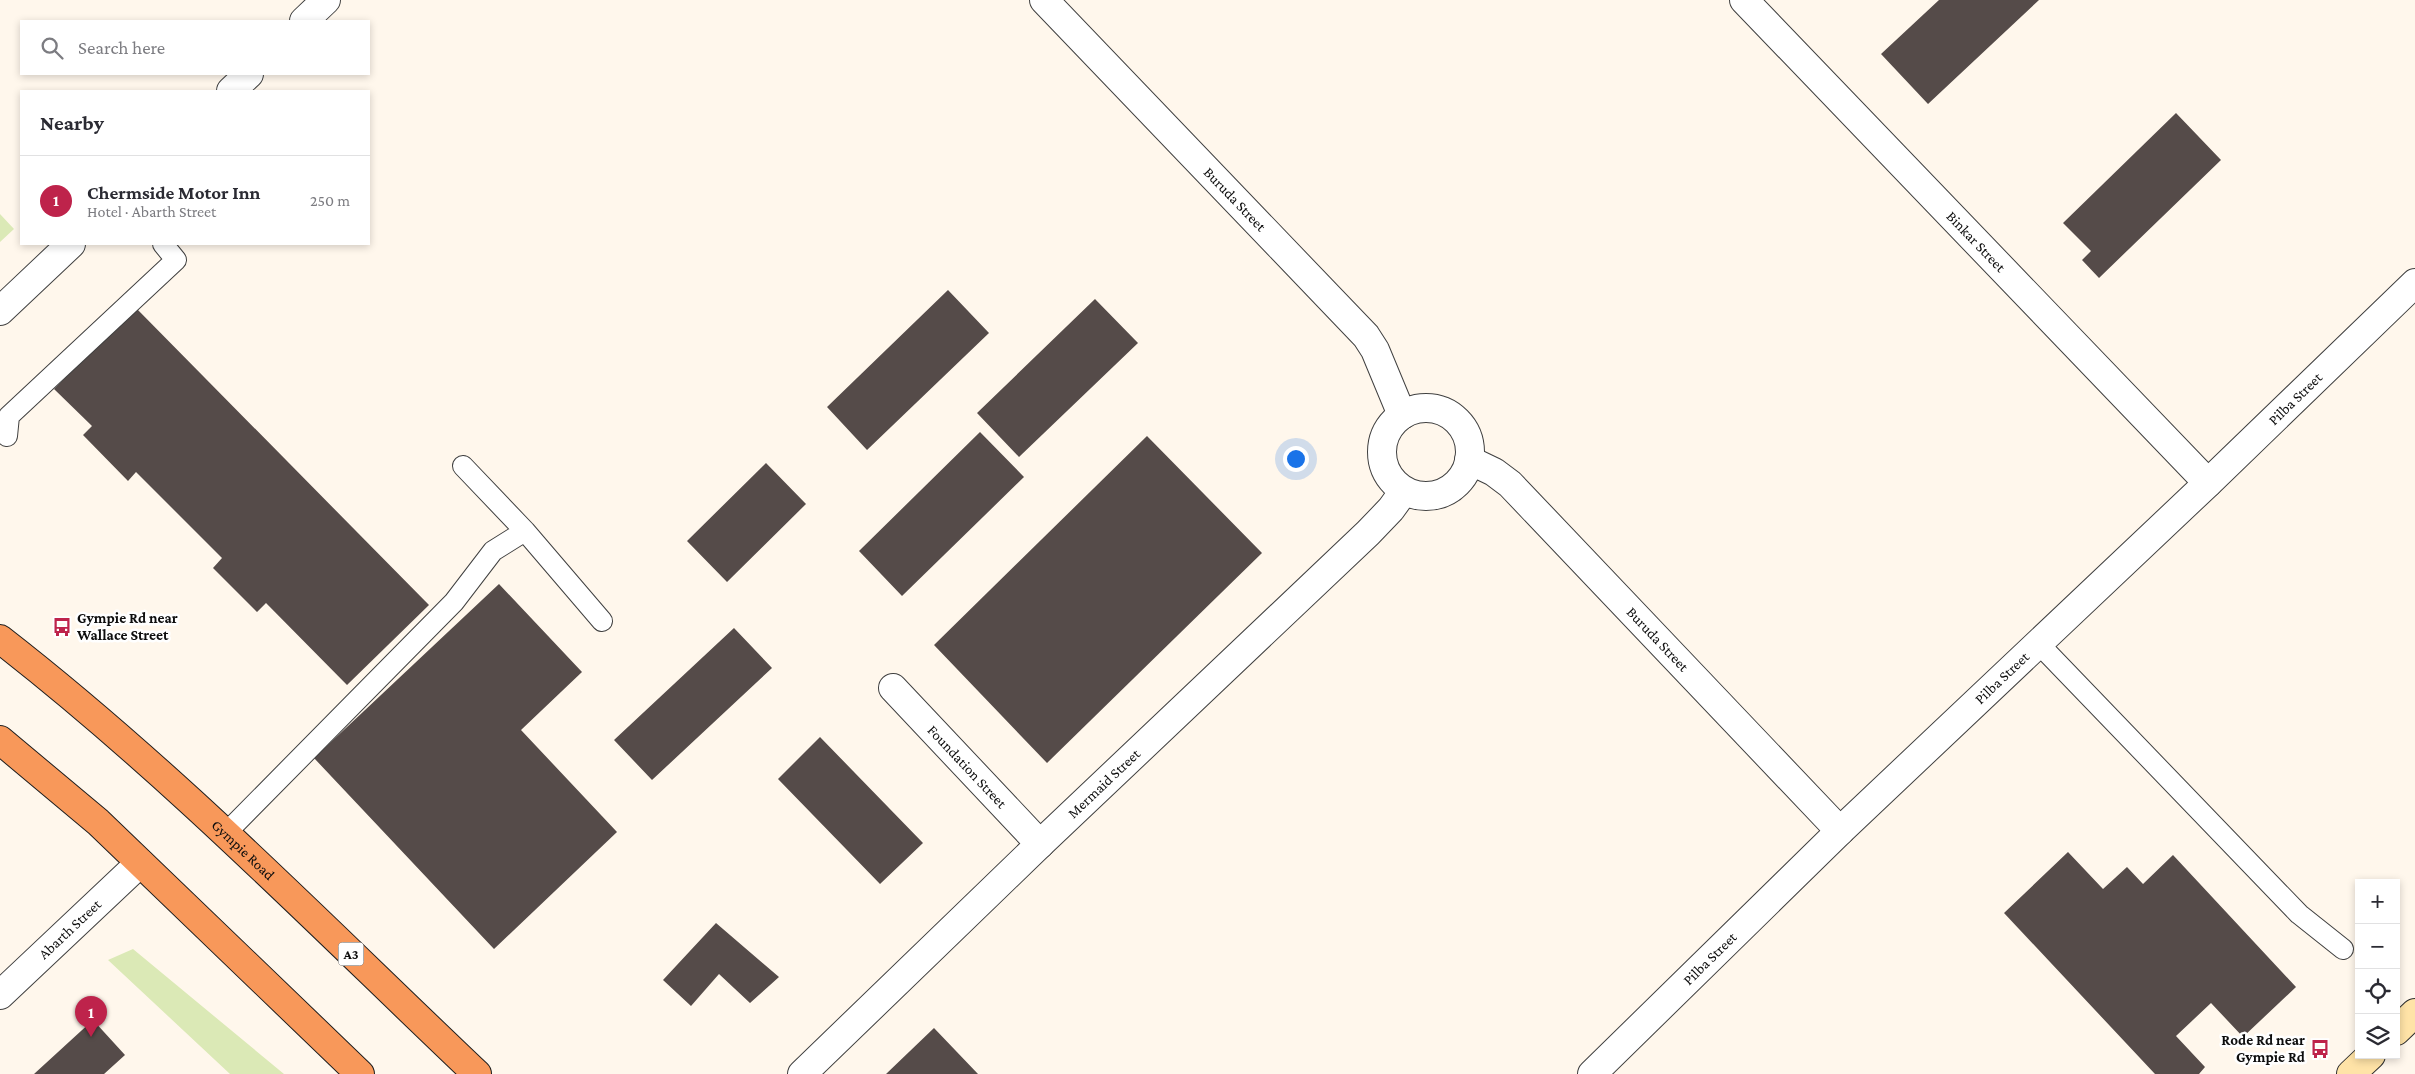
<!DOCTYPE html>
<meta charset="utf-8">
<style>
:root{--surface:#fff;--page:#f7f7f7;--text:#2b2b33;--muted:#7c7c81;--line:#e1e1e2;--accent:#be234b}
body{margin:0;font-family:"Crimson Pro",serif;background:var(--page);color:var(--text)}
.controls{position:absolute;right:15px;bottom:15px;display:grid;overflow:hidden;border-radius:0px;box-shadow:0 2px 8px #0003}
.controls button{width:45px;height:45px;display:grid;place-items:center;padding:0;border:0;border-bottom:1px solid var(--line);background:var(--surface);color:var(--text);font:25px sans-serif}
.you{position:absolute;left:1295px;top:458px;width:18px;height:18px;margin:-12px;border:4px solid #fff;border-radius:50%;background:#1a73e8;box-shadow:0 0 0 8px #1a73e833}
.badge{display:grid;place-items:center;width:32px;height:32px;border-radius:50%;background:var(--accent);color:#fff;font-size:16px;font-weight:700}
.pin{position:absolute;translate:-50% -41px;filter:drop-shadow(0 1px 2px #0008)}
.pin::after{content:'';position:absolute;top:26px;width:18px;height:15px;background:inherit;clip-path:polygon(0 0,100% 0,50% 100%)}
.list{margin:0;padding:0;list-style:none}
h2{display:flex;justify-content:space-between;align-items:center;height:65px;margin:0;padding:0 20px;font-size:21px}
h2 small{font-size:16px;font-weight:400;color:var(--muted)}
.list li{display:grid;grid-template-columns:32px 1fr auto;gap:15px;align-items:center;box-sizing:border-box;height:90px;padding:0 20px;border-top:1px solid var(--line)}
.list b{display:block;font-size:19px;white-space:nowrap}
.list p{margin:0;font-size:16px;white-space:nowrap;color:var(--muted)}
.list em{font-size:16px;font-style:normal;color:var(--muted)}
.icon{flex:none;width:28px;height:28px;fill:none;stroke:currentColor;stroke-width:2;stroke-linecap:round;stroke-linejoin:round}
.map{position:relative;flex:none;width:2415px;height:1074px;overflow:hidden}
.search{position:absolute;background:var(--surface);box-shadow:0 2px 8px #0003;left:20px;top:20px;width:350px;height:55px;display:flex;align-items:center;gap:12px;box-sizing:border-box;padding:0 18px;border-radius:0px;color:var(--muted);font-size:19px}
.panel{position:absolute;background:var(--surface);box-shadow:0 2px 8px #0003;left:20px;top:90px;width:350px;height:155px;border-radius:0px}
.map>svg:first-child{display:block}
.green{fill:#dbe9b6}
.building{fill:#554b49}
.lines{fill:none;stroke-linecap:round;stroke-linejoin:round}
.service-casing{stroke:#404040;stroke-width:22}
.minor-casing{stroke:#404040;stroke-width:30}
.secondary-casing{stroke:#2f2f2f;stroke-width:30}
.trunk-casing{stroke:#1e1e1e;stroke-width:30}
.service{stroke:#fff;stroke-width:20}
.minor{stroke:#fff;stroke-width:28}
.secondary{stroke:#ffe3a7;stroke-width:28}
.trunk{stroke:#f8985a;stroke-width:28}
.labels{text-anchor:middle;stroke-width:5;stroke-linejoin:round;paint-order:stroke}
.shield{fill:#fff;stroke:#565656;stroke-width:1}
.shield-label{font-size:14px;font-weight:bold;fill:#0d0d0d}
.street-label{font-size:15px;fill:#0d0d0d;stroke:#fff}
.poi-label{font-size:15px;font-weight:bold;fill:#0d0d0d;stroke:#fff;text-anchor:start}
</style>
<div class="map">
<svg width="2415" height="1074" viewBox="0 0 2415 1074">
<rect width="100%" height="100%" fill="#fff7ec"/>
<path class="green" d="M0,214L14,229L0,242Z
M133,949L284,1074H230L108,960Z"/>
<path class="building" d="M1939,0H2039L1928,104L1881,54Z
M2176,113L2221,160L2099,278L2082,260L2091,251L2063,223Z
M948,290L989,333L867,450L827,407Z
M1095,299L1138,343L1019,457L977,413Z
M136,308L429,605L347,685L266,603L257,612L213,568L222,558L136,472L128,481L83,435L92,426L54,389Z
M980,432L1024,477L902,596L859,551Z
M1147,436L1262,553L1047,763L934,645Z
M766,463L806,504L727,582L687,541Z
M499,584L582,672L521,730L617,832L494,949L314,758Z
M734,628L772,668L652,780L614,740Z
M820,737L923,843L880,884L778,779Z
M2068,852L2103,889L2127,867L2143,884L2173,855L2296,987L2243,1037L2211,1003L2176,1036L2205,1067L2199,1074H2155L2004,913Z
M716,923L779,977L750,1003L719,974L691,1006L663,980Z
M93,1020L125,1055L104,1074H34Z
M934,1028L978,1074H886Z"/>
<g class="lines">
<g class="service-casing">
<path id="service" d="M7,436L9,416L176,260L163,244
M463,466L525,531L602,621
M2038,643L2299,914L2343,949
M225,834L454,602L493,551L525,531"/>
</g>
<g class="minor-casing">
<g id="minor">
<path id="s1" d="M1044,0L1366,336L1375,350L1402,415"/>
<path id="s2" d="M1744,0L2208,483"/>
<path d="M304,21L326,0"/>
<path d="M231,91L249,74"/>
<path d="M0,311L71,244"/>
<circle cx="1426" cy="452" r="44"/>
<path id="s3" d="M1469,460L1494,472L1510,484L1840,831"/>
<path id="s4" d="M893,688L1040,844"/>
<path id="s5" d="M0,995L140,863"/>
<path id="s6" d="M802,1074L1040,844L1368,533L1391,509L1404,491"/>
<path id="s7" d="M1592,1074L1840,831L2208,483L2415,283"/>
</g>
</g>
<g class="secondary-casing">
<path id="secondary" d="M2396,1031L2415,1013
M2351,1074L2371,1055"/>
</g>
<g class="trunk-casing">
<g id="trunk">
<path id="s8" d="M0,639C170,771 321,926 477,1074"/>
<path d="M0,740L98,822L360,1074"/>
</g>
</g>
<use href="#service" class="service"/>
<use href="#minor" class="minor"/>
<use href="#secondary" class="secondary"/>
<use href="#trunk" class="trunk"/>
</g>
<defs>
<g id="bus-bare" transform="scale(1.5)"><path d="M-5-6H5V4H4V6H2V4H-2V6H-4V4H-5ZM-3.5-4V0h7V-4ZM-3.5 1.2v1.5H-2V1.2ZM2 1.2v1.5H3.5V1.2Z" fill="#be234b" stroke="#fff" stroke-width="2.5" paint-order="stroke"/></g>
</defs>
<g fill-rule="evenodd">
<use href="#bus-bare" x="62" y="627"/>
<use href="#bus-bare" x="2320" y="1049"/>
</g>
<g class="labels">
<rect class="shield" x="338.5" y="942.5" width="25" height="23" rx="4"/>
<g class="shield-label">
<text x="351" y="959">A3</text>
</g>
<g class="street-label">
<text dy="5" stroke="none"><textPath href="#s1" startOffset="276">Buruda Street</textPath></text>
<text dy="5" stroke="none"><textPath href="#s2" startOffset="335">Binkar Street</textPath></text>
<text dy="5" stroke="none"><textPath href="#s7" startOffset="975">Pilba Street</textPath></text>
<text dy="5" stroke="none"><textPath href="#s3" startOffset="262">Buruda Street</textPath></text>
<text dy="5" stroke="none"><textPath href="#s7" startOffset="570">Pilba Street</textPath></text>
<text dy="5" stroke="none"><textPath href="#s4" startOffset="108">Foundation Street</textPath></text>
<text dy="5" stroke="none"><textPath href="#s6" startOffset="419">Mermaid Street</textPath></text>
<text dy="5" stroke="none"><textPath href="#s8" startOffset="322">Gympie Road</textPath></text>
<text dy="5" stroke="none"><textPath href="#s5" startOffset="96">Abarth Street</textPath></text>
<text dy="5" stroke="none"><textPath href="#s7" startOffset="165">Pilba Street</textPath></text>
</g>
<g class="poi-label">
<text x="77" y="623">Gympie Rd near<tspan x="77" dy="17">Wallace Street</tspan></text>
<text x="2305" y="1045" text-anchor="end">Rode Rd near<tspan x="2305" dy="17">Gympie Rd</tspan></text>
</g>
</g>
</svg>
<div class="controls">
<button>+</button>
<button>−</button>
<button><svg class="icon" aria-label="locate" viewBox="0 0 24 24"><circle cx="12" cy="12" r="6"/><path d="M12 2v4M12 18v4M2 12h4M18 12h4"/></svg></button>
<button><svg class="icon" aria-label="layers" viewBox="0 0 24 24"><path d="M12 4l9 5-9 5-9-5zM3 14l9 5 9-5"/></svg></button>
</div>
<div class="you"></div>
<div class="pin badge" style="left:91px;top:1037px">1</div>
<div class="search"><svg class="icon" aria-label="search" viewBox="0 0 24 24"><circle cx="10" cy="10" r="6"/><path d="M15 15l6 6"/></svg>Search here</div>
<section class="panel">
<h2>Nearby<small></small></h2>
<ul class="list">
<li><span class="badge">1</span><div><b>Chermside Motor Inn</b><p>Hotel · Abarth Street</p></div><em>250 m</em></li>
</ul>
</section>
</div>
